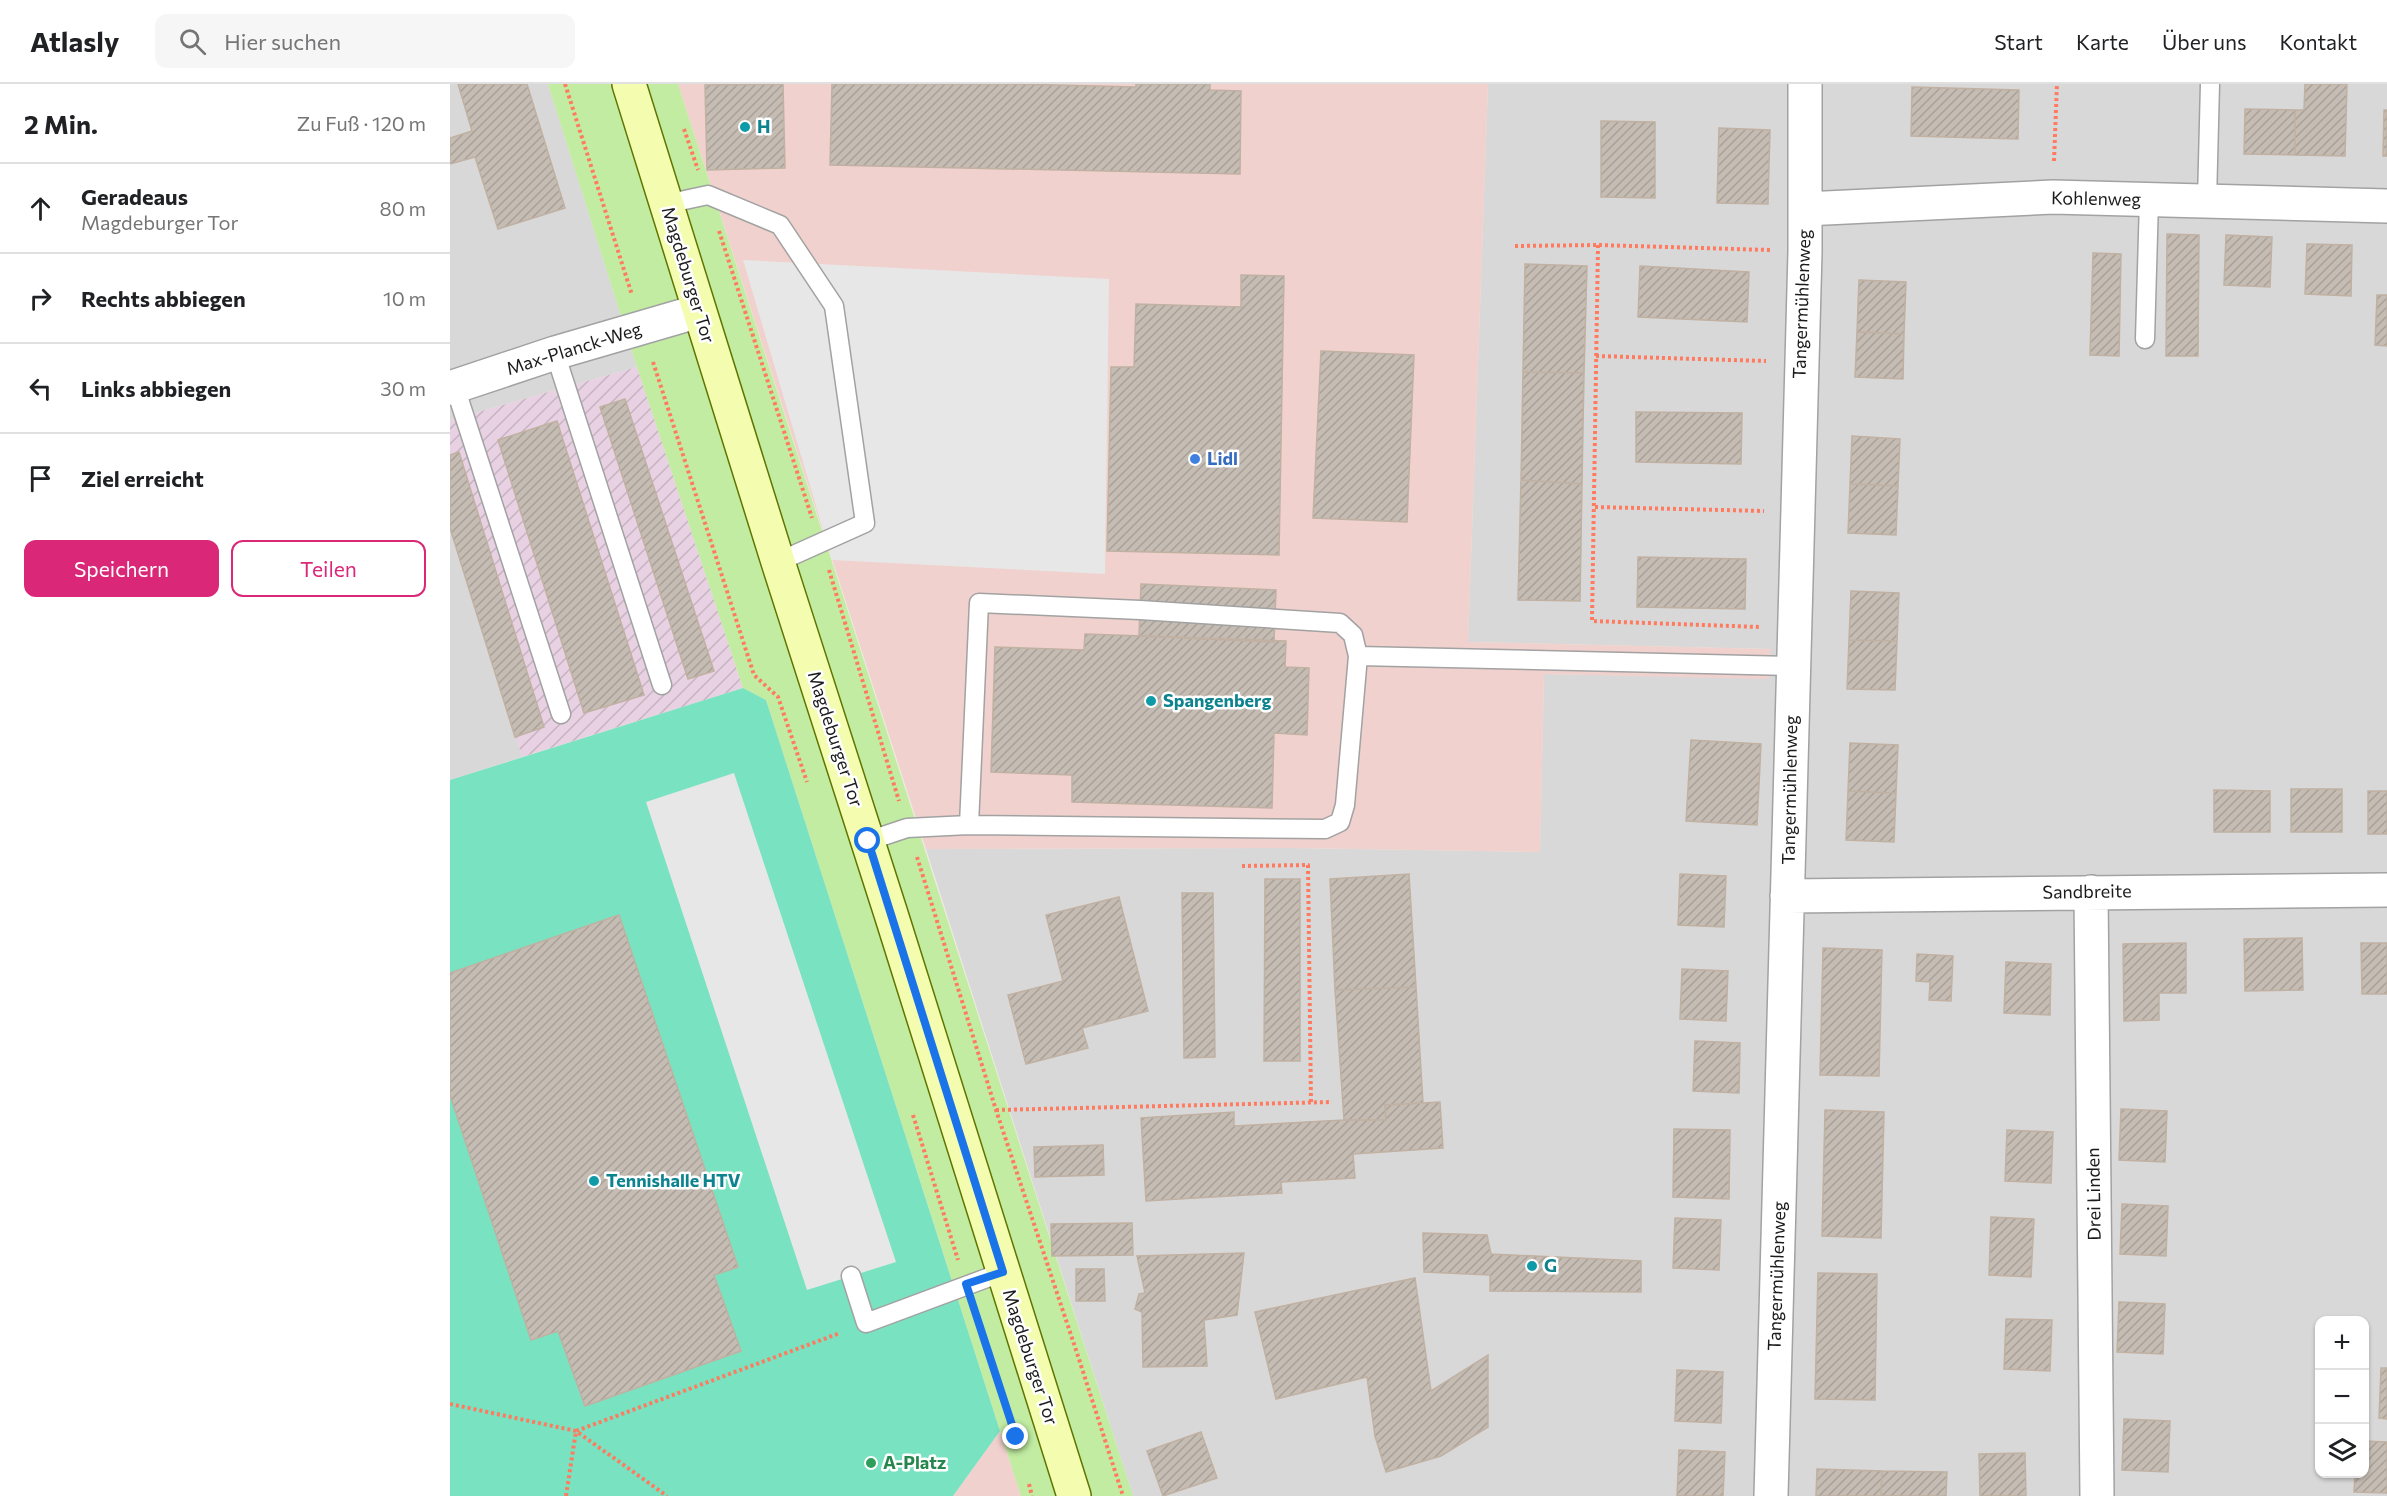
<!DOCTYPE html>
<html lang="de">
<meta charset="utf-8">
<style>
:root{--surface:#fff;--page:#f6f6f6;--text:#202124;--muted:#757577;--line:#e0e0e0;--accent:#db2777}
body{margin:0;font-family:Commissioner,sans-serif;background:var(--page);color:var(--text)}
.controls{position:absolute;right:18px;bottom:18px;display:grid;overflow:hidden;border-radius:12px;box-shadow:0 2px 4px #0004}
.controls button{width:54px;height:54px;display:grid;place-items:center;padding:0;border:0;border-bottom:2px solid var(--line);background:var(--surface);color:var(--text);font:30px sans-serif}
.stop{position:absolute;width:18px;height:18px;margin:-14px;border:4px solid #1a73e8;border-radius:50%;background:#fff}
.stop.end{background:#1a73e8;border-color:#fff;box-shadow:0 2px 6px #0008}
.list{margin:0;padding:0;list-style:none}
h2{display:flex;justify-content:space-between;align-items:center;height:78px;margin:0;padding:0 24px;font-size:26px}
h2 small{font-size:20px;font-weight:400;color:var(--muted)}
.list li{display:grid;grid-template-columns:39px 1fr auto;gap:18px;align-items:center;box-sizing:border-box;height:90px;padding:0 24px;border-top:2px solid var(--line)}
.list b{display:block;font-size:22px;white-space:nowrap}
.list p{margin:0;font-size:20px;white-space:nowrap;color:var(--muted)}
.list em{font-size:20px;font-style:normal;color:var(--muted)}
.actions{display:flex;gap:12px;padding:18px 24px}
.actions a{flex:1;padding:14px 0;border:2px solid var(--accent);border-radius:12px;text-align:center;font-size:21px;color:var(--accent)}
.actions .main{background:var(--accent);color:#fff}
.icon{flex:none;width:33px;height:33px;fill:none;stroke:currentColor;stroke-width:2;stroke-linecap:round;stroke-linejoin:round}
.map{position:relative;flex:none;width:1937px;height:1412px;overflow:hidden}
header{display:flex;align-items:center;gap:36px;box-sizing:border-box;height:84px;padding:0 30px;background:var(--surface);border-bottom:2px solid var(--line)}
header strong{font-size:28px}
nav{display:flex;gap:33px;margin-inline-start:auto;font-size:21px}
.search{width:420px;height:54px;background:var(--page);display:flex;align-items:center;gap:15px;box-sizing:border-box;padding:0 21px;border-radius:12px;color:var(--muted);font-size:22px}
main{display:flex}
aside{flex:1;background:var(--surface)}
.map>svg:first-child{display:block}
.residential{fill:#d9d8d8;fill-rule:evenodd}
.commercial{fill:#f0d1cd}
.industrial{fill:url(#industrial-furrows)}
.grass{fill:#c1eca2}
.pitch{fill:#79e2c0}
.parking{fill:#e7e7e7}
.building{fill:url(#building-hatch);stroke:#c0b1a2;stroke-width:1.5}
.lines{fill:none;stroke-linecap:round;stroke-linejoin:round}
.service-casing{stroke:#a2a2a2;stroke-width:21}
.minor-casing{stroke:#a2a2a2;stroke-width:36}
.secondary-casing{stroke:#607500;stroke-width:36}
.path{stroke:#ff7b60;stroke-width:4;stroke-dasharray:3 3;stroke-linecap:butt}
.service{stroke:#fff;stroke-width:18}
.minor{stroke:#fff;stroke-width:33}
.secondary{stroke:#f3fcaf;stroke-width:33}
.route{stroke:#1a73e8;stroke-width:8}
.culture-dot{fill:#0f9aa8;stroke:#fff;stroke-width:2}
.shop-dot{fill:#3f7fe0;stroke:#fff;stroke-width:2}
.leisure-dot{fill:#2e9e5b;stroke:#fff;stroke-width:2}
.labels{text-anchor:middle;stroke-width:5;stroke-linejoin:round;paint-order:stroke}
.culture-label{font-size:18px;font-weight:bold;fill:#0d838f;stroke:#fff;text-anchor:start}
.street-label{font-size:18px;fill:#1b1b1b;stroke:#fff}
.shop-label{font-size:18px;font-weight:bold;fill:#366cbe;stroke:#fff;text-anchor:start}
.leisure-label{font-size:18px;font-weight:bold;fill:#27864d;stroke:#fff;text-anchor:start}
</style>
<header>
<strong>Atlasly</strong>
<div class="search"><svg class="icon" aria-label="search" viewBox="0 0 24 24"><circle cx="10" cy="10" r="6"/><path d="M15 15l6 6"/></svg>Hier suchen</div>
<nav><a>Start</a><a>Karte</a><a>Über uns</a><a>Kontakt</a></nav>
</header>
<main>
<aside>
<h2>2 Min.<small>Zu Fuß · 120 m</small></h2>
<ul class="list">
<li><svg class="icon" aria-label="ahead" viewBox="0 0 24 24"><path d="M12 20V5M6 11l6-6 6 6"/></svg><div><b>Geradeaus</b><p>Magdeburger Tor</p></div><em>80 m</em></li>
<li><svg class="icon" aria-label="right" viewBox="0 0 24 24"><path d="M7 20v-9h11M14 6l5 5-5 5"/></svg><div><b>Rechts abbiegen</b></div><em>10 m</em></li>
<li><svg class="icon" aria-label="left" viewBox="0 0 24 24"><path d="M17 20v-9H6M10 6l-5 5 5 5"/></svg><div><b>Links abbiegen</b></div><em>30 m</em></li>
<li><svg class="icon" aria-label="arrive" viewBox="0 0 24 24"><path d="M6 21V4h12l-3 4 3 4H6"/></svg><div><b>Ziel erreicht</b></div></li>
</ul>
<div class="actions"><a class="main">Speichern</a><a>Teilen</a></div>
</aside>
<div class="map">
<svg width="1937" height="1412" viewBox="0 0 1937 1412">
<defs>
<pattern id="industrial-furrows" width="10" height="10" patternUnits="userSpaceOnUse" patternTransform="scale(1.5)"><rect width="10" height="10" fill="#e7d1e2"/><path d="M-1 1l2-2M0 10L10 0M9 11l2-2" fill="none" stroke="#c6b3c1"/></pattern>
<pattern id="building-hatch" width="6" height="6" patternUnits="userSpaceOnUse" patternTransform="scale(1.5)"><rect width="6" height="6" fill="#c5bcb3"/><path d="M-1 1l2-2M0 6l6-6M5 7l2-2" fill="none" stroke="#a9a199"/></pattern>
</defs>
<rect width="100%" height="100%" fill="#eeeae0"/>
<path class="residential" d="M0,0H98L187,283L0,336Z
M1038,0H1937V1412H683L476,765L844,764L1090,768L1094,590L1319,594L1320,565L1018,558ZM1870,1236H1914V1390H1870Z
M0,444L72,673L0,696Z"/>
<path class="commercial" d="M228,0H1038L1018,558L1321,565L1319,595L1094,590L1090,768L844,764L476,765Z
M550,1347L571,1412H503Z"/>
<path class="industrial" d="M187,283L293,604L72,673L0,444V336Z"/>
<path class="grass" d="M98,0H228L683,1412H571L316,616L293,604L187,283Z"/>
<path class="pitch" d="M293,604L316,616L550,1347L503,1412H0V696Z"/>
<path class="parking" d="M293,176L659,195L655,490L382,476Z
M284,689L446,1178L357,1206L196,718Z"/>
<path class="building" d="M8,0H77L115,124L48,145L25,73L0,80V54L22,47Z
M333,0L335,84L257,86L255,1Z
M382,0H565L686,3V0H760V6L791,7L790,90L380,81Z
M1855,0H1897L1895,72L1845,71V26H1854Z
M1462,3L1569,6L1568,55L1461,52Z
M1795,25L1845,26V71L1794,70Z
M1934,26H1937V72H1933Z
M1151,37L1205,38V114L1151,113Z
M1269,44L1320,46L1318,120L1267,119Z
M1717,150L1749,151L1748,272H1716Z
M1776,151L1822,153L1820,203L1774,201Z
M1857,160L1902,161L1901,212L1855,210Z
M1643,169L1671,170L1669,272L1640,271Z
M1075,180L1137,182L1134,289L1073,288Z
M1190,182L1299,188L1297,238L1188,233Z
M791,191L834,192L829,471L657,467L661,283H684L686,220L791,223Z
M1409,196L1456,198L1454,250L1407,248Z
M1927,211H1937V262L1925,261Z
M1407,248L1454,250L1453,295L1405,293Z
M871,267L964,271L957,438L863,434Z
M1073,288L1134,289L1132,400L1071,396Z
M175,315L264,587L238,595L150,323Z
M1186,328L1292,329L1291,380L1186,378Z
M107,337L194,611L134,629L48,356Z
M1402,352L1450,355L1448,402L1400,400Z
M9,368L94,643L65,653L0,444V371Z
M1071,396L1132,400L1130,517L1068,516Z
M1400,400L1448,402L1446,451L1398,449Z
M1188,473L1296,475L1295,525L1187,523Z
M691,500L826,506L824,558L689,552Z
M1401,507L1449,509L1447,557L1399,556Z
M635,550L836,557L835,583L859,584L857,651L824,649L822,724L622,718V691L541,688L545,563L634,566Z
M1399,556L1447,557L1445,606L1397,605Z
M1241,656L1311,660L1307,741L1236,737Z
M1400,659L1448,661L1446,709L1398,707Z
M1841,705H1892V748H1841Z
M1764,706L1820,707V748H1764Z
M1398,707L1446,709L1444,758L1396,756Z
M1918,707H1937V750H1918Z
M959,790L966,903L885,906L880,795Z
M1230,790L1276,792L1274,843L1228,841Z
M815,795H850V977H814Z
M732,809H763L765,973L734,974Z
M669,813L698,927L632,944L638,964L576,980L558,911L613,897L596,831Z
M169,831L288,1183L264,1191L291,1267L135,1322L108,1247L81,1256L0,1011V889Z
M1852,854L1853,906L1795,907L1794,855Z
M1736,859V909H1709V936L1674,937L1673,860Z
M1911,859H1937V910H1912Z
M1373,864L1432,866L1429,992L1370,991Z
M1467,870L1503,872L1501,917L1479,916L1480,898L1466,897Z
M1556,878L1601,880L1600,931L1554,929Z
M1232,885L1278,887L1276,937L1230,935Z
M966,903L973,1019L935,1021L936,1036H894L885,906Z
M1245,957L1290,959L1289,1009L1243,1007Z
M990,1018L993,1064L903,1070L905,1094L831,1098L832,1109L696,1117L691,1034L784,1028V1042L894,1036H936L935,1021Z
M1671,1025L1717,1027L1715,1078L1669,1076Z
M1375,1026L1434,1028L1431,1154L1372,1152Z
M1224,1045L1280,1046L1279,1115L1223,1113Z
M1557,1046L1603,1048L1601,1099L1555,1097Z
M653,1061L654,1091L585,1093L584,1063Z
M1672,1120L1718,1122L1716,1172L1670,1170Z
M1541,1133L1584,1135L1581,1193L1539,1191Z
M1225,1134L1271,1136L1269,1186L1223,1184Z
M682,1139L683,1171L602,1172L601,1140Z
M973,1149L1037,1151L1041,1170L1191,1177V1208L1040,1207V1191L974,1188Z
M794,1169L787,1231L754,1236L757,1282L693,1283L692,1228L685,1225L689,1210L695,1209L687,1172Z
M626,1185H654L655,1217H626Z
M1368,1189L1427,1190L1425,1316L1365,1315Z
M965,1194L981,1307L1038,1271V1343L991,1372L936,1388L925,1352L917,1293L826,1315L805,1228Z
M1669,1218L1715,1220L1713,1270L1667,1268Z
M1556,1235L1602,1236L1600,1287L1554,1285Z
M1931,1284H1937V1335L1929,1334Z
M1227,1286L1273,1288L1271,1339L1225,1337Z
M1674,1335L1720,1337L1718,1388L1672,1386Z
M751,1348L767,1394L713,1412L697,1367Z
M1914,1357L1937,1358V1409L1904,1408L1905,1390H1914Z
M1229,1366L1275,1368L1273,1412H1227Z
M1575,1369L1576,1412H1530L1529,1370Z
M1367,1385L1432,1387L1431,1412H1366Z
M1432,1387L1497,1388L1496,1412H1431Z"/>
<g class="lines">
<g class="service-casing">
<path id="service" d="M1757,117L1760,0
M216,120L258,111L330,141L384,222L415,439L328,478
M1695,255L1699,116
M105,269L212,601
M5,303L111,630
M908,572L1343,582
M418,757L457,744L519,741L529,519L690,526L890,539L903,551L908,572L895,721L890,738L875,745L519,741
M401,1192L416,1239L553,1188"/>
</g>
<g class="minor-casing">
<path id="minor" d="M1355,125L1603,113L1937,122
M0,304L105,269L249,227
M1641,808L1647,1412
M1337,812L1937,806
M1321,1412L1355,168V0"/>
</g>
<g class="secondary-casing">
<path id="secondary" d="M179,0L328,478L441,830L624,1412"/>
</g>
<path class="path" d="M115,0L182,211
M234,45L248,86
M1604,77L1607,0
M269,147L362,434
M1148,161L1142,537L1310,543
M1065,162L1148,161L1320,166
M1146,272L1316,277
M203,278L304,591L328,613L357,698
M1145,423L1314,427
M379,486L449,717
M467,773L546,1026L627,1269L673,1412
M792,782L858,781L861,1019
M546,1026L882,1018
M463,1031L508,1176
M525,1229L545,1293
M0,1320L126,1347L217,1412
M579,1400L582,1412
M116,1412L126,1347L390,1249"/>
<use href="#service" class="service"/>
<use href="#minor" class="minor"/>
<use href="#secondary" class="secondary"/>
</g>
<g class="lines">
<path class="route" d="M418,757L553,1188L516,1200L566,1353"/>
</g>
<g class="culture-dot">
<circle cx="295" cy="43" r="6"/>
<circle cx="701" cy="617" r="6"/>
<circle cx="144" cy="1097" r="6"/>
<circle cx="1082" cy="1182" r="6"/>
</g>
<circle class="shop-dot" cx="745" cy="375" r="6"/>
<circle class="leisure-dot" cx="421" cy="1379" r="6"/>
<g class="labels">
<g class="culture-label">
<text x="307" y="49">H</text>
<text x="713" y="623">Spangenberg</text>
<text x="156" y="1103">Tennishalle HTV</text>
<text x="1094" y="1188">G</text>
</g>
<g class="street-label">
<text transform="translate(1646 115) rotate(1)" y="6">Kohlenweg</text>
<text transform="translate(238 191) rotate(73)" y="6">Magdeburger Tor</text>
<text transform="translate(1352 220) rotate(-88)" y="6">Tangermühlenweg</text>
<text transform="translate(124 265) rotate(-17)" y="6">Max-Planck-Weg</text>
<text transform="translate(385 655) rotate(72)" y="6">Magdeburger Tor</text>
<text transform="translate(1340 706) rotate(-89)" y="6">Tangermühlenweg</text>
<text transform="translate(1637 808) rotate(-1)" y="6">Sandbreite</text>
<text transform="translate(1644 1110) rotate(-91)" y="6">Drei Linden</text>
<text transform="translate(1327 1192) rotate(-88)" y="6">Tangermühlenweg</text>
<text transform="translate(580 1273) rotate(72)" y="6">Magdeburger Tor</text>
</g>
<g class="shop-label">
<text x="757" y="381">Lidl</text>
</g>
<g class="leisure-label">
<text x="433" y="1385">A-Platz</text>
</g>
</g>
</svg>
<div class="controls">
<button>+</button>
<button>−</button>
<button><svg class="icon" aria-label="layers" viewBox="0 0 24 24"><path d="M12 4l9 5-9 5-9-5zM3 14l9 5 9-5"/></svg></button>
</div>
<div class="stop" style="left:418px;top:757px"></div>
<div class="stop end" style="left:566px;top:1353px"></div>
</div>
</main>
